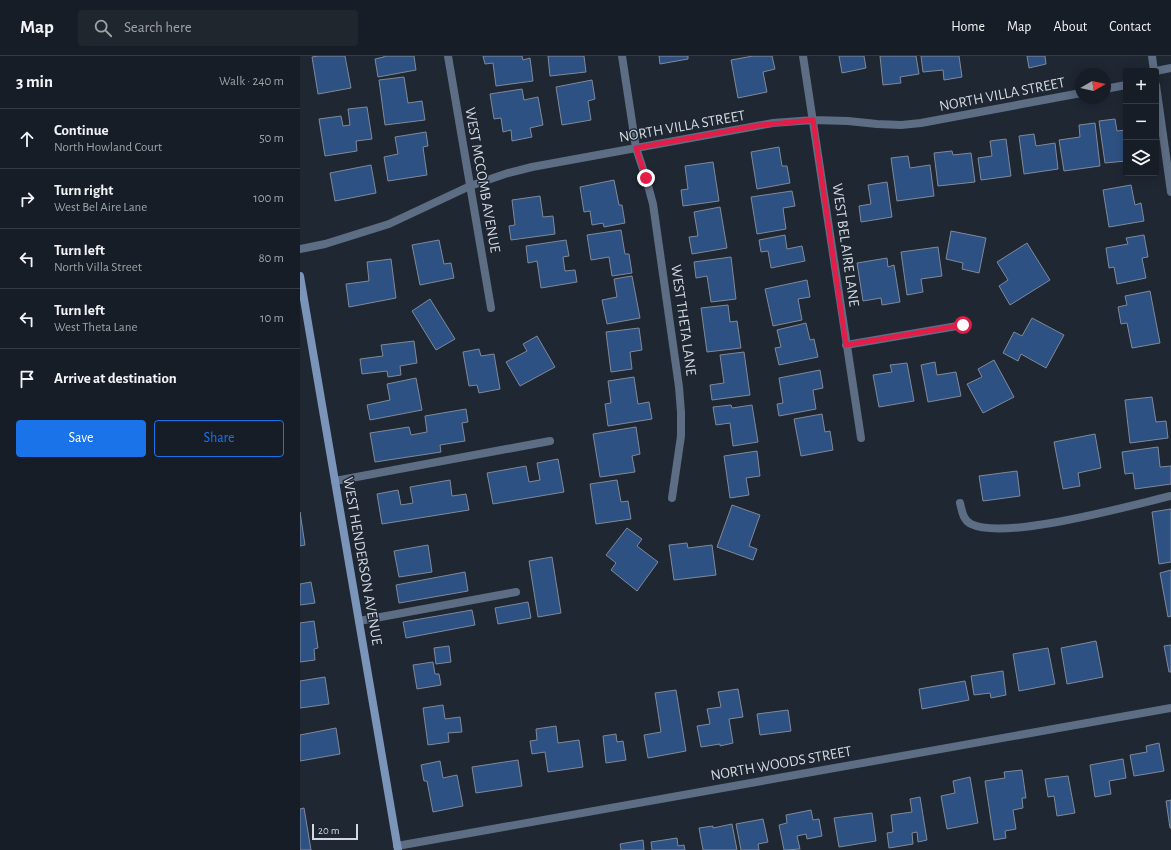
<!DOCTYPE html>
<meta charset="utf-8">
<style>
:root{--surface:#171d26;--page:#20262e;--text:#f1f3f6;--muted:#9ea2a7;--line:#363b43;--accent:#1a73e8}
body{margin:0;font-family:"Alegreya Sans",sans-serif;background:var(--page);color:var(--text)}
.controls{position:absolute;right:12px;top:12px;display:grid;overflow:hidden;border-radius:4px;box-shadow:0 2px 10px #0003}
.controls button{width:36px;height:36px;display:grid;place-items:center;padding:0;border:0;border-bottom:1px solid var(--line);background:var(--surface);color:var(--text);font:20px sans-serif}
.compass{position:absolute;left:775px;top:12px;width:36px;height:36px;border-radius:50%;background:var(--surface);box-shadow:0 2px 10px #0003;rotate:81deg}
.scale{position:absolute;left:12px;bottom:10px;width:46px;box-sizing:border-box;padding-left:4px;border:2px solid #d2d8e0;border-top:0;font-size:11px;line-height:14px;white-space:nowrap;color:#d2d8e0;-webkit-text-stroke:3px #1f2733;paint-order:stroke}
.stop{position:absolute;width:12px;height:12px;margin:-9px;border:3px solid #e11d48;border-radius:50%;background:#fff}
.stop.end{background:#e11d48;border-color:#fff;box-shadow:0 1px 4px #0008}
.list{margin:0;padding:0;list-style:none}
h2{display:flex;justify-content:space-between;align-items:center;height:52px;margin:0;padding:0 16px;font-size:17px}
h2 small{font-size:13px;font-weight:400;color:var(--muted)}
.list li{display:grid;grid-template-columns:26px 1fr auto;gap:12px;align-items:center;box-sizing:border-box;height:60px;padding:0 16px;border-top:1px solid var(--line)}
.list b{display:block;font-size:15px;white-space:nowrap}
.list p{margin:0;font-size:13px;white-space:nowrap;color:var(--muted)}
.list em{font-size:13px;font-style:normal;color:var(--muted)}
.actions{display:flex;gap:8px;padding:12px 16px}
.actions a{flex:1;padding:9px 0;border:1px solid var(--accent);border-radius:4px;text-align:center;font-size:14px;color:var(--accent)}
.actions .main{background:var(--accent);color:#fff}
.icon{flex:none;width:22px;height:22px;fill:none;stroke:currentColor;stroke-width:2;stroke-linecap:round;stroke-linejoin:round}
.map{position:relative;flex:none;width:871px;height:794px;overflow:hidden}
header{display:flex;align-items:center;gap:24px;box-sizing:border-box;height:56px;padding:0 20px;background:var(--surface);border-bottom:1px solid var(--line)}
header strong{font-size:19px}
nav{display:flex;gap:22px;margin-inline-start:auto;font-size:14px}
.search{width:280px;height:36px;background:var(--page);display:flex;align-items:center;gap:10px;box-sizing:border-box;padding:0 14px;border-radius:4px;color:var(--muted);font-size:15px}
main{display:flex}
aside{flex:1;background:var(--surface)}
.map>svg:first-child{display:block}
.building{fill:#2e5183;stroke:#7f8998}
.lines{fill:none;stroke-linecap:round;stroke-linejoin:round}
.lane{stroke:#5d6d84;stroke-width:8}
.street{stroke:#5d6d84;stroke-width:8}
.secondary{stroke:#7b94ba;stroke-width:8}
.route{stroke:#e11d48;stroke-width:5}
.labels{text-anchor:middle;stroke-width:3;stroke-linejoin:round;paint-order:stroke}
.street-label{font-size:15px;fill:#d2d8e0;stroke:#1f2733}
</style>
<header>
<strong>Map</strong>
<div class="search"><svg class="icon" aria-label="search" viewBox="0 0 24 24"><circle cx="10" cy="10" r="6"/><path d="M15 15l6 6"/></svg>Search here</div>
<nav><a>Home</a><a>Map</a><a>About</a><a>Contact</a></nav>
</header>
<main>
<aside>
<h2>3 min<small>Walk · 240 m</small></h2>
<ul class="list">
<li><svg class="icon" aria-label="ahead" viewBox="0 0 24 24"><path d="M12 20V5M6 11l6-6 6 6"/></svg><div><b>Continue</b><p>North Howland Court</p></div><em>50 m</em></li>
<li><svg class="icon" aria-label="right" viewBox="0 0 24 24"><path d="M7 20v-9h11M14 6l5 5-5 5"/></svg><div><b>Turn right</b><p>West Bel Aire Lane</p></div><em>100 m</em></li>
<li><svg class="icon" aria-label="left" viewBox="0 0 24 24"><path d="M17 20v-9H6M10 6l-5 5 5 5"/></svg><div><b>Turn left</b><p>North Villa Street</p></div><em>80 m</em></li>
<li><svg class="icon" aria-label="left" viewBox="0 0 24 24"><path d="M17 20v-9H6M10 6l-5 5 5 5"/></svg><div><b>Turn left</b><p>West Theta Lane</p></div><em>10 m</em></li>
<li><svg class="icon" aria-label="arrive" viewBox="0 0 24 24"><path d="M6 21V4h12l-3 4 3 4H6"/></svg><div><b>Arrive at destination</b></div></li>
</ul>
<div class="actions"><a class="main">Save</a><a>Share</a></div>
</aside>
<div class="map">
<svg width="871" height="794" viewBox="0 0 871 794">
<rect width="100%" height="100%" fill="#1f2733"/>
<path class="building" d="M18,0H45L51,32L18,38L12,1Z
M84,0H114L116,14L78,21L75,3L84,1Z
M183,0H222L223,4L230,2L233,25L196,30L193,7L185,8Z
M248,0H284L286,16L250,20Z
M359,0H388V3L360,8Z
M453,0H472L475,13L463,16L467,36L438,42L431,4Z
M539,0H564L566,12L542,17Z
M580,0H616L619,18L600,21L601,27L583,29Z
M621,0H659L662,21L644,24L643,14L623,16Z
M727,0H745L746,8L729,12Z
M104,21L108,47L122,45L125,64L85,69L79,24Z
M292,24L295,43L288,45L291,64L262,69L256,31Z
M222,33L224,44L238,41L243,69L230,72L232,81L212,85L211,74L203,76L201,62L194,63L190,38Z
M67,51L72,83L56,85L57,95L25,100L19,63L41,60L43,70L50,69L48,53Z
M815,63L817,75L826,74V105L805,107L799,65Z
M795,67L800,110L764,115L759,84L780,81L779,69Z
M126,76L128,90L123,91L127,119L88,125L84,101L98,98L95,81Z
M734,78L736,90L755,87L758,113L724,118L719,80Z
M706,83L711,120L681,124L678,102L692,100L690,85Z
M479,91L482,110H487L490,127L457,133L451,96Z
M652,95L653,99L671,97L675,126L638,130L634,97Z
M608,100L610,112L630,109L634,140L597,145L591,102Z
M413,106L419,145L383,150L381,134L388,133L385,110Z
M71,109L76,137L35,145L30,117Z
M314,124L319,149H322L325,167L304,171L303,167L292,169L290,155L284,156L280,131Z
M587,126L592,161L561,166L559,150L571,148L568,129Z
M831,129L835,149L841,147L844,165L809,171L803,134Z
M492,135L495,150L483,152L486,173L457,178L451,141Z
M240,140L243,161L253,160L255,178L211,184L209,170L215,169L212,144Z
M420,151L427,192L392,198L389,181L398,180L394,156Z
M321,174L325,198H329L332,217L312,220L309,201L291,204L287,179Z
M651,175L686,182L679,217L662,213L663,207L646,203Z
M485,179L487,193L502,190L505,205L471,212L468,195L461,196L459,184Z
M844,179L848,201L842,202L846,222L817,228L814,211L809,212L806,192L828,188L826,182Z
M139,184L144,208L151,207L154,222L120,229L112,189Z
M266,184L269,200L263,201L265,215L275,214L277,226L241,232L237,205L228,207L226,190Z
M727,187L750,224L710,249L699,230L708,224L697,206Z
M638,191L642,220L621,223L623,236L607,239L601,196Z
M431,201L436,243L411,246L407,220L396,222L394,206Z
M587,202L588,211L594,209L600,246L582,249L581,242L563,245L557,207Z
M91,203L96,242L49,251L46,228L69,225L67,206Z
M332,220L340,262L307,268L302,244L317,241L314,223Z
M507,224L510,241L498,243L502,264L473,270L465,233Z
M850,235L860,287L832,292L827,267L821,268L818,251L827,249L825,240Z
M130,243L155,283L136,294L112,255Z
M428,249L430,266L437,265L441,292L407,296L401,252Z
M732,262L764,279L746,312L721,298L718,305L703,297L714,276L722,280Z
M506,267L510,284L514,283L518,301L479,309L475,292L481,291L477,274Z
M339,272L342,294L330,296L332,313L311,316L306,276Z
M237,280L255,311L220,330L206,306L227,295L223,288Z
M114,285L117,307L100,310L101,319L88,321L87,315L62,318L60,303L83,300L81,289Z
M179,293L181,300L194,298L200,333L179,337L177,329L169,330L163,296Z
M444,296L450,339L412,344L410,329L424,327L420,299Z
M694,304L714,341L683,357L667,328L682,321L678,313Z
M635,306L637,319L656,316L661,340L628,346L621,309Z
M607,307L614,345L579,351L573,319L592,316L590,309Z
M520,314L523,332L513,334L516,353L479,360L477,348L483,347L479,322Z
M334,321L338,348L349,346L352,363L308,370L305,348L311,347L308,325Z
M116,322L122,354L70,364L67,349L90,344L87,328Z
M852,341L856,366L866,365L868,382L830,387L825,344Z
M431,349L432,352L452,349L458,386L433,390L430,367L416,369L413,351Z
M166,353L168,366L162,367L165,385L140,389L141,396L75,406L70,377L109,371L111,379L127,376L125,360Z
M522,358L525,376L530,375L533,394L501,400L494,363Z
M336,371L340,398L332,400L335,416L300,421L293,378Z
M795,378L801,412L778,417L780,430L763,433L754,386Z
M858,391L860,411L871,410V428L835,433L833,417L825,418L822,396Z
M457,395L460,420L446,422L449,439L430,442L424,400Z
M258,403L264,436L193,448L187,417L226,410L229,426L240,424L237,407Z
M717,415L720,440L683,445L679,420Z
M150,424L152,440L166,438L169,454L82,468L77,438L98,434L101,449L113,447L110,431Z
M317,424L321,446L328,445L331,463L296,468L290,428Z
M432,449L460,459L449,490L457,493L453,504L417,491Z
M871,453V506L859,508L852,456Z
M0,456L5,489L0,490Z
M327,472L342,483L337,490L358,506L337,535L311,514L316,507L306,499Z
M387,487L388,492L412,489L416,519L374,524L369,489Z
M128,489L132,516L99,521L94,495Z
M252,501L261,557L238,561L229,505Z
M871,514V560L868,561L860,517Z
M165,516L168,535L99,547L96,529Z
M11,526L15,547L0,549V528Z
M228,546L231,562L198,568L195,552Z
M172,554L175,569L106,582L103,566Z
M14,565L18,592L14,593L15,604L0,606V567Z
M796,585L803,621L767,628L761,592Z
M871,589V616H869L864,590Z
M149,590L151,606L136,608L134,592Z
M748,592L755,628L719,635L713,598Z
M133,606L135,618H139L141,629L117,633L113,609Z
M703,615L706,639L691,642L690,637L674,639L671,620Z
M25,621L29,648L0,652V625Z
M665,625L669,644L622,653L619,633Z
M438,633L443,661L429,663L433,687L420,690V688L401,691L397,670L410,668L407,653L421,651L418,636Z
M376,634L386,695L348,702L344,679L361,676L355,637Z
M143,649L145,663L160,661L162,676L148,677L149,686L128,689L123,652Z
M488,654L491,675L460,679L457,658Z
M256,670L258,687L279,684L283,711L248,716L245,696L232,698L230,685L237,684L236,673Z
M36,672L40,698L0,705V679Z
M316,678L317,686L323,685L326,704L306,707L303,680Z
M859,687L864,715L834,720L830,699L847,696L846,690Z
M823,703L826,722L809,725L811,738L795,741L790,709Z
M218,704L222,730L176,737L172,711Z
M140,705L143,722L157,719L163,750L133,756L127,725H124L121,709Z
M722,714L726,742H722L723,752L713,754L716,773L705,775L706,782L694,784L685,725L705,722L704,716Z
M768,720L775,757L757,760L754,740L748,741L745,723Z
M670,721L678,767L647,773L641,740L655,737L653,725Z
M620,741L627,784L618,786L617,776L612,777L613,788L589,792L587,777L593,776L591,759L612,756L610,743Z
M871,744V772H870L866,745Z
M4,752L11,794H0V753Z
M511,754L513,764L519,763L522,780L507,783L506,778L497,780L500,793L484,794L479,769L487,767L486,759Z
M572,757L576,785L539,791L534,762Z
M463,763L468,786L458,788L459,794H441L436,768Z
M432,768L437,794H403L399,772L413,770V772Z
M377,782L378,790L384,789L385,794H352L351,786Z
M343,784L344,794H321L320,788Z"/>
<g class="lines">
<path class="lane" d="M35,425L250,385
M660,447C662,455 663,464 671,468C705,485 832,449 871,440
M59,565L216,536"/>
<path class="street" d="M148,0L191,252
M322,0L336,92L346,122L353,148L379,331L381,356V380L372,442
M503,0L561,382
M852,0L854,15
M856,15L871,12
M856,29L871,136
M805,33L826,29
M0,193L25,188L89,168L170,130L208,117L232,111L473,67L513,64L548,65L577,68L601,69L621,67L781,37
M546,289L663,269
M97,790L871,652"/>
<path class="secondary" d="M0,220L98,794"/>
</g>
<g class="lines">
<path class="route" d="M346,122L336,92L461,69L513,64L546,289L663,269"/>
</g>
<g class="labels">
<g class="street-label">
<text transform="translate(702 38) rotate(-11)" y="5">NORTH VILLA STREET</text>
<text transform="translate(382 70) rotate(-10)" y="5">NORTH VILLA STREET</text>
<text transform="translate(183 124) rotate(80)" y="5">WEST MCCOMB AVENUE</text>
<text transform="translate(546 189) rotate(82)" y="5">WEST BEL AIRE LANE</text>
<text transform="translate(384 264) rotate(82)" y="5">WEST THETA LANE</text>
<text transform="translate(63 505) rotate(80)" y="5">WEST HENDERSON AVENUE</text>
<text transform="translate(481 707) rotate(-10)" y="5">NORTH WOODS STREET</text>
</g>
</g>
</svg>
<div class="controls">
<button>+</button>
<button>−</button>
<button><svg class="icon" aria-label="layers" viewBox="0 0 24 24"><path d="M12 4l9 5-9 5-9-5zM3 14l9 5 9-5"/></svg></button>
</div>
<svg class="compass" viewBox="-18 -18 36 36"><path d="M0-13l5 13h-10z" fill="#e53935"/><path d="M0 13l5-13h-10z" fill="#9ea2a7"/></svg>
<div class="scale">20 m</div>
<div class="stop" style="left:663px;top:269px"></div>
<div class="stop end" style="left:346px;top:122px"></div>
</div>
</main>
